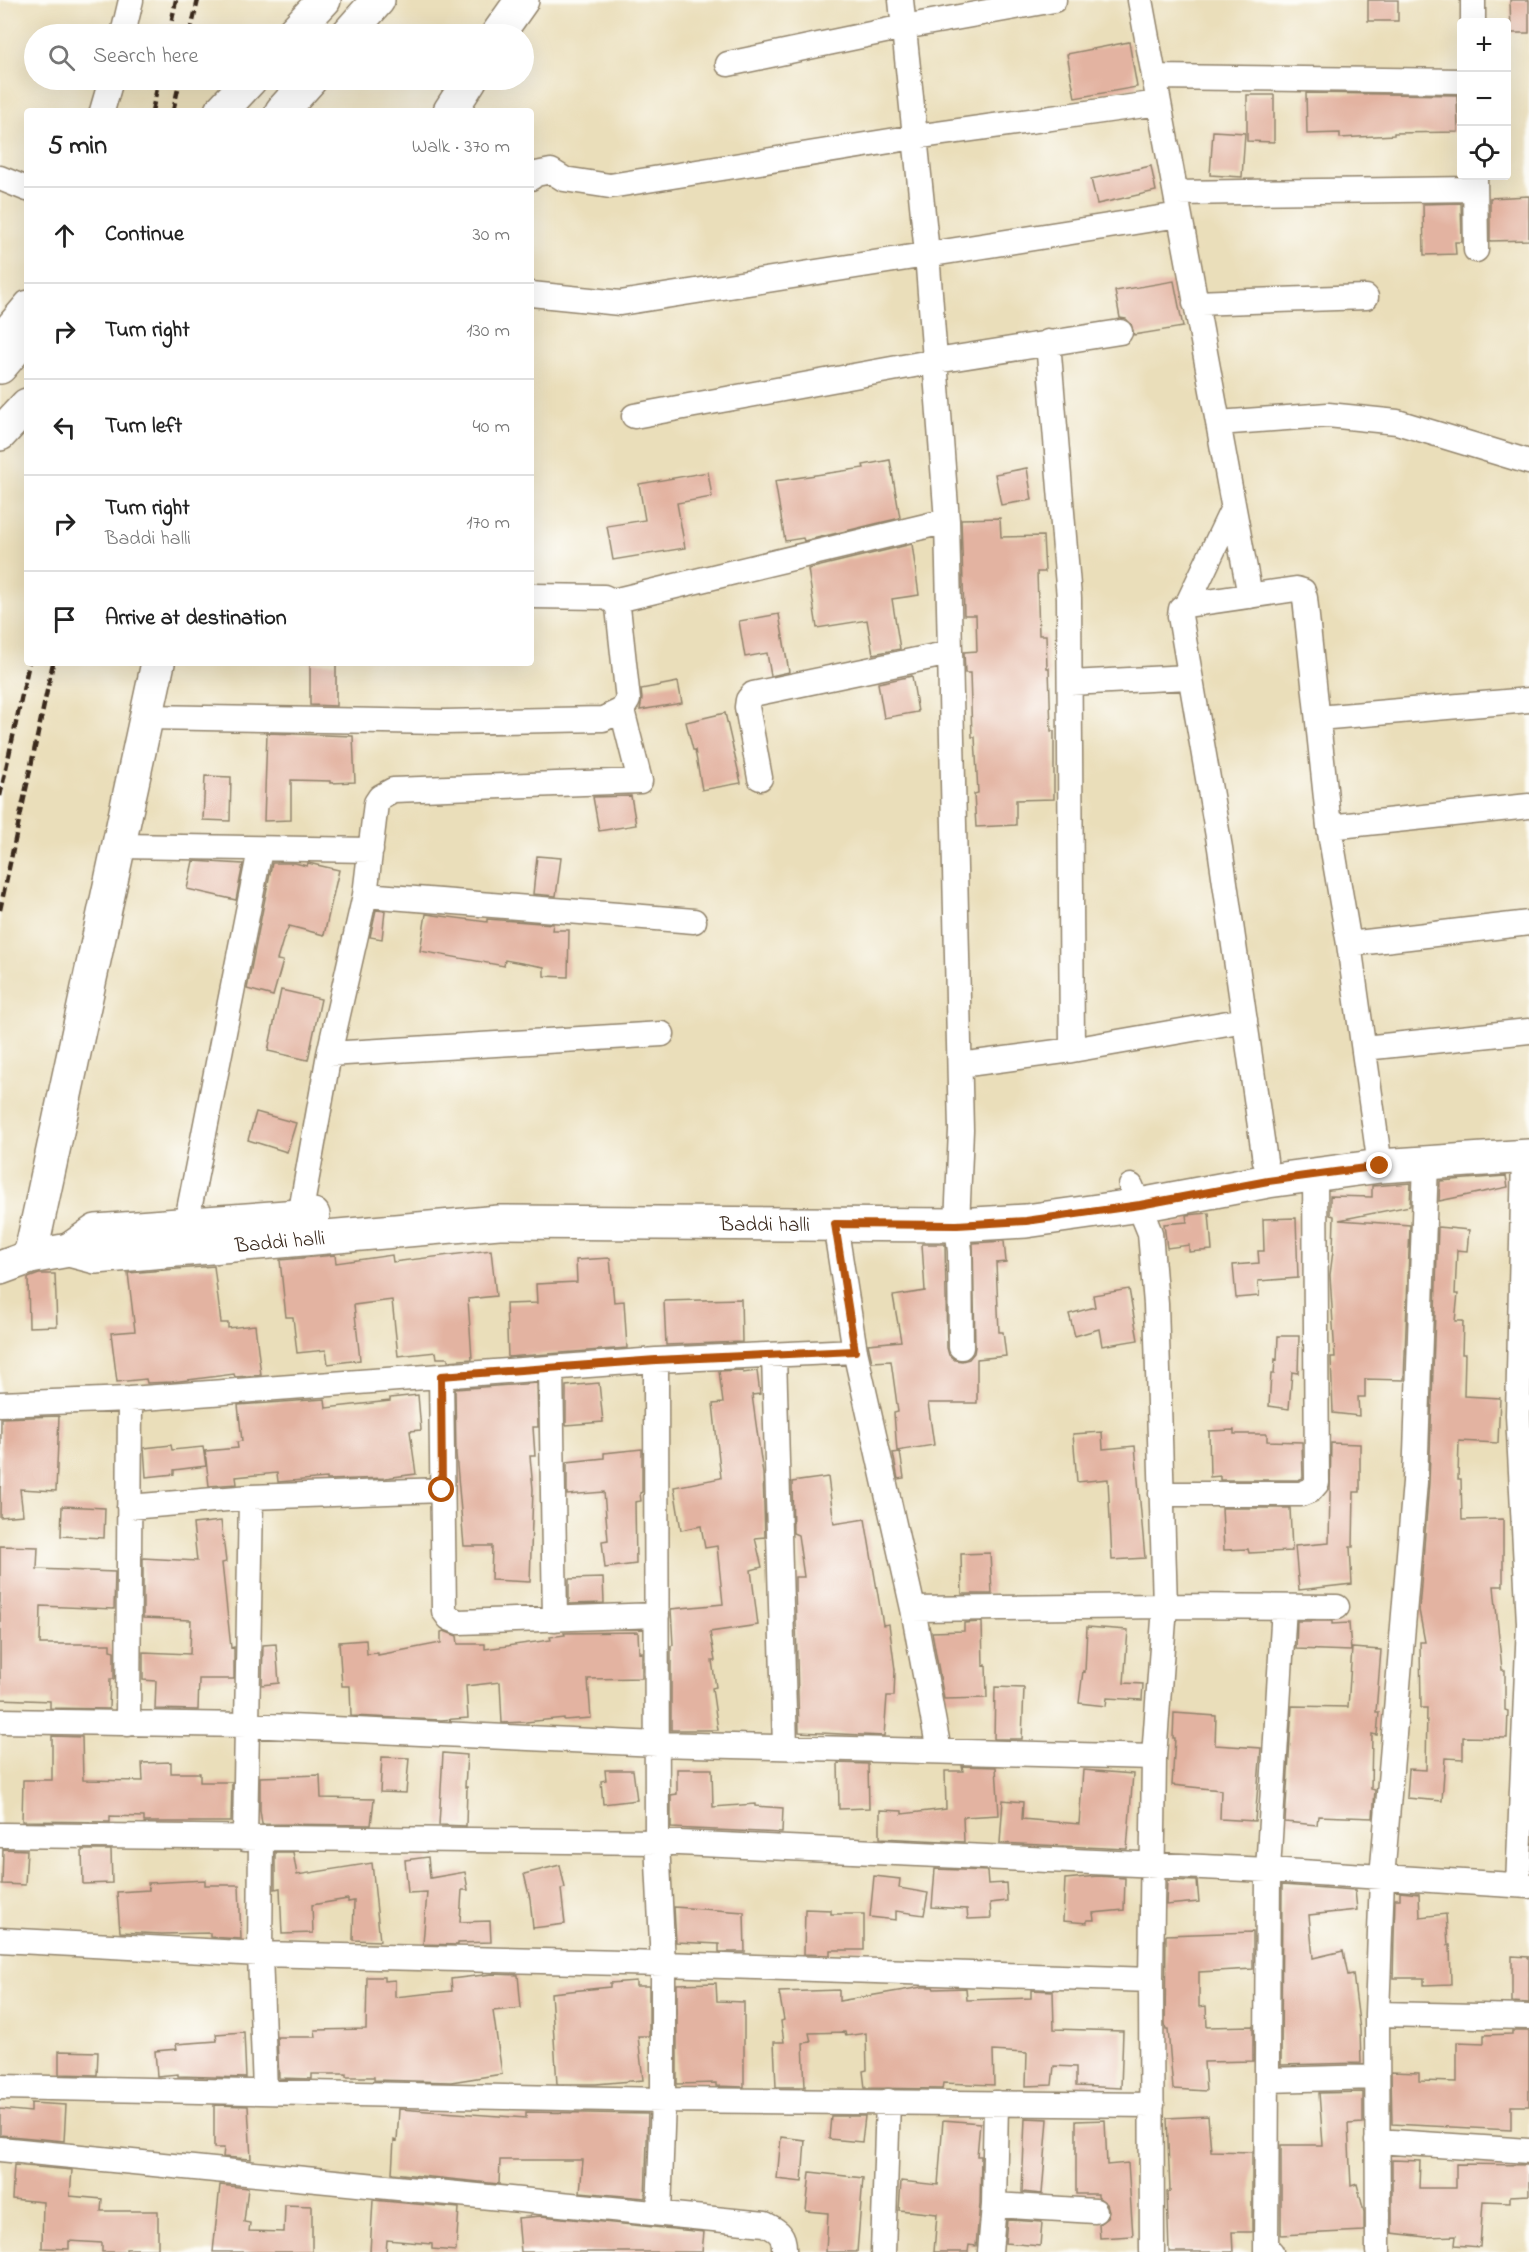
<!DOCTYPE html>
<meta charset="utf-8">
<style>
:root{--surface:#fff;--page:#f6f6f6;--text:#222;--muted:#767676;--line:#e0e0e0}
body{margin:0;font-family:"Indie Flower",sans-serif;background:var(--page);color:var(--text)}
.controls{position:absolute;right:18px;top:18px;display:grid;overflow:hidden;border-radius:6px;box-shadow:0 6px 24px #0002}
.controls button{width:54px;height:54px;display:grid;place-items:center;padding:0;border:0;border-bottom:2px solid var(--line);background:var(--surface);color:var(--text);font:30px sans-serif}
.stop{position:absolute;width:18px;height:18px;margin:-14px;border:4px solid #b45309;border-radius:50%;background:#fff}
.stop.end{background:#b45309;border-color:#fff;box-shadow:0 2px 6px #0008}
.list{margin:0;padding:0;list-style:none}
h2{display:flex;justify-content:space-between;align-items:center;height:78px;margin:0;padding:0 24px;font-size:26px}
h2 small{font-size:20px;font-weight:400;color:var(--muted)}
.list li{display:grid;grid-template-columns:39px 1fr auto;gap:18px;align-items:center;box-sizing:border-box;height:96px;padding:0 24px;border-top:2px solid var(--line)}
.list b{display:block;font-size:22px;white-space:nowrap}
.list p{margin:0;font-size:20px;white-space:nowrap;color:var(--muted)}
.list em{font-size:20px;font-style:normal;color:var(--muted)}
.icon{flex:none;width:33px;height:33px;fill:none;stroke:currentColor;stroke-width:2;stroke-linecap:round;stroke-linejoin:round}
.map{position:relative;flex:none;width:1529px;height:2252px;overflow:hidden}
.search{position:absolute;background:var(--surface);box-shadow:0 6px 24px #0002;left:24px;top:24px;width:510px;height:66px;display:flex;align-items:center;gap:15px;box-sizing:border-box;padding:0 21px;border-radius:33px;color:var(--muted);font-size:22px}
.panel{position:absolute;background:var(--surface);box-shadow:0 6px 24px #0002;left:24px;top:108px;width:510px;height:558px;border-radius:6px}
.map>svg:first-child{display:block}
.building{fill:#e3b3a1}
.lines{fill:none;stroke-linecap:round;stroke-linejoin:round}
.street-casing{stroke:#92846c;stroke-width:27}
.secondary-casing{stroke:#92846c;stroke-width:36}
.highway-casing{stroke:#92846c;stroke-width:36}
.street{stroke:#fff;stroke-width:24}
.secondary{stroke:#fff;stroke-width:33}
.highway{stroke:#fff;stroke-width:33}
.rail{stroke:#3b2a1e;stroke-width:4.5;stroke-dasharray:9 4.5;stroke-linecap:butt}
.route{stroke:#b45309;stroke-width:8}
.labels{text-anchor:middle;stroke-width:4.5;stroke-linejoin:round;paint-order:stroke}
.street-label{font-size:21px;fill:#3b2a1e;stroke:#fdfcf7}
</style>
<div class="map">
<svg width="1529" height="2252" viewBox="0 0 1529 2252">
<rect width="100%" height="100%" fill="#fdfcf7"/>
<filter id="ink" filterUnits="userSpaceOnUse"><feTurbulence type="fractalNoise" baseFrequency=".0167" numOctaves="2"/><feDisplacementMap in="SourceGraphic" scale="12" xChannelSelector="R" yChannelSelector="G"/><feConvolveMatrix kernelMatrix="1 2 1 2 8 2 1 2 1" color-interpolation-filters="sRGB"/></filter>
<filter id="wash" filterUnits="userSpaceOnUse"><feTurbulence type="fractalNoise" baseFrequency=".008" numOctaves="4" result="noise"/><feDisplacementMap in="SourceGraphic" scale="24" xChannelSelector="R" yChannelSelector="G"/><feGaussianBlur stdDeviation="1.35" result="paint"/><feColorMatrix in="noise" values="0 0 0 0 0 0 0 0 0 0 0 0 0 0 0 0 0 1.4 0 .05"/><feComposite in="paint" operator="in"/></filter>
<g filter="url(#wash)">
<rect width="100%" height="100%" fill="#eadeba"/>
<g id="blocks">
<path class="building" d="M1368,0H1398V21H1368Z
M1510,0H1529V33H1511Z
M1129,42L1137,87L1075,98L1067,54Z
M1306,93L1457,95L1458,132L1394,133V135L1340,138V133L1307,134Z
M1247,95H1274V142L1247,141Z
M1213,131L1245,133L1242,177L1210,175Z
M1151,166L1156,191L1097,204L1091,179Z
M1529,196V240L1490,241V198Z
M1461,203L1462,242H1455L1456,254L1424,255L1423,204Z
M1174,281L1183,327L1134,335L1131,324L1126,319L1120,318L1115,291Z
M890,460L900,518L804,541L803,538L785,541L775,481L864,468L863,465Z
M1027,468L1032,500L1001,505L995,474Z
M708,472L712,497L677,503L685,548L613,560L607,526L645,520L639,484Z
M1000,518L1001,537L1043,536L1045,572H1037L1039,635H1046L1047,668H1049L1051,731H1054V799L1016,800V825L976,827L974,794L978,793L975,737H972L970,673H965L964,652L977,651L976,615H964L961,519Z
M912,544L919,595L892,599L900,649L873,654L867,620L817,628L808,569Z
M779,614L789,672L771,676L767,653L745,657L739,621Z
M310,663H336V706L310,705Z
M912,676L918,712L884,718L878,683Z
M678,682L682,703L640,710L642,699L641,689Z
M725,713L741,783L702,790L695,750H693L686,722Z
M267,733L353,736L355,782L330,783V781L291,780V820L264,821Z
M205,776L231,777L230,821L203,820Z
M631,796L636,825L599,831L593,797Z
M537,856L561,858L556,896L533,894Z
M193,861L243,864L236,900L187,889Z
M272,863H295L307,866L308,863L339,870L324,935L289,926L283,940L277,960L283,961L273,996L247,989Z
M376,910L385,911L382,939L370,937Z
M426,914L487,922V919L553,924L552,930H569L568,977L544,976V967L505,960L504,966L420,951Z
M281,990L321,999L308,1060L268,1051Z
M256,1112L296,1123L287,1152L248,1140Z
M1506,1176L1508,1187L1439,1201L1440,1181Z
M1411,1183L1410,1206L1339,1220L1410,1225L1404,1380L1365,1379V1397H1358L1359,1416L1333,1413L1331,1357H1335L1330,1275L1333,1251L1334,1216L1330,1215V1196L1372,1197V1186Z
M1209,1213L1212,1250L1189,1252V1245L1167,1248L1164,1224L1187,1222L1186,1215Z
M1296,1218L1298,1278L1258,1281L1259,1296L1236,1298L1233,1265L1259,1263L1258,1251H1264L1263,1219Z
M1438,1227L1469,1230L1467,1251L1457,1250L1455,1294H1458L1455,1321H1463L1462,1354H1465L1464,1396L1500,1398L1498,1443L1459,1441L1458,1479H1461L1462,1520L1503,1519V1586H1494L1502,1670H1505V1710L1508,1711L1507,1738L1463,1737V1759L1445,1758L1442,1801L1407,1798L1409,1769L1426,1770L1427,1708H1421L1420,1642H1425L1419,1610L1429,1483Z
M1004,1241L1006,1262L996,1263L999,1332H1003L1006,1356L977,1359V1403H928L934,1445L897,1451L894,1413L898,1412L891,1361L872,1362L868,1344L901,1341L893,1296L925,1291L922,1244H945L947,1348L949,1355L955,1360L962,1361L969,1359L974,1353L975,1347L973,1243Z
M491,1250L496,1296L468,1299L472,1359L448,1361V1358H437L436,1352L398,1356L392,1300L354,1305L360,1360L328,1364L326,1350L297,1353L293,1317H286L280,1260L335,1255L336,1263L392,1255L393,1262Z
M610,1258L614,1302L624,1301L627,1348L508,1357L506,1304L537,1303L536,1284L577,1282L576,1260Z
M214,1266L221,1323H228V1328L255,1325L261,1375L235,1377L234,1374L172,1382L147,1383L146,1379L117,1382L111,1333L135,1331L128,1273Z
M39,1274H55L57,1326L29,1327L28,1278Z
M1129,1289L1138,1340L1102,1346L1099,1329L1075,1336L1069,1314L1095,1307L1093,1295Z
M741,1299L742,1342L666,1345L664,1301Z
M1278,1336H1299L1298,1373L1292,1372L1289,1409L1269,1406L1271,1374H1274L1275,1359L1277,1360Z
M743,1370V1373L757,1371L760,1394L752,1395L763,1474L765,1537L755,1538L762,1567L751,1570L758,1625L710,1632L715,1661H712L716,1687L712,1688L718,1730H671V1646L673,1645L671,1609L723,1604L717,1546L705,1548L701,1526L681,1530L674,1487L721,1478L713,1404L723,1403L719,1371Z
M537,1383L538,1427H533L535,1456H530L533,1489L530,1582L491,1580L492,1546H464L456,1454L455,1389Z
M599,1383L603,1422L566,1425V1386Z
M418,1395L421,1430L410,1431L416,1474L385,1478L327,1480V1478L278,1482L277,1473L236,1477L237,1484L209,1486L205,1451L238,1448L237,1442L242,1441L238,1405L325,1399L326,1408L390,1401V1398Z
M59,1416L56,1491L20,1489L23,1515L0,1517L1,1418Z
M1234,1430V1434H1267V1441L1302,1442L1303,1478L1298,1480H1220V1476L1210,1477L1209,1431Z
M1102,1432L1103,1449L1135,1446L1145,1558L1112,1560L1108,1479L1077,1482L1073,1434Z
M1331,1443L1360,1444V1492H1354L1353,1547H1350L1352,1584L1299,1590L1295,1546L1329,1543Z
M171,1445L172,1450L203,1447L206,1466L174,1470V1474L146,1477L144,1448Z
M642,1449V1492L640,1493L641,1501L635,1502L636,1564L605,1568L602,1541L608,1540L604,1492L567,1495V1462L604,1458V1453Z
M900,1452L904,1478L898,1479L893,1453Z
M828,1477L834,1524L865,1519L883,1625L889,1624L895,1670L894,1696H887L884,1736L799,1732L795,1587V1577H804L798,1535L793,1533L792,1482Z
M62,1506L105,1508L104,1538L61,1536Z
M1222,1508H1290L1292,1551L1249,1553L1248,1549L1224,1550Z
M221,1521L226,1562L222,1563L231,1648L234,1647V1679H199L198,1710L155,1709L156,1681L143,1680V1652L190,1654L191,1620L143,1618V1558L197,1561L193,1524Z
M0,1546L38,1547L37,1569L115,1572L114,1609L41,1606L40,1644H110V1650L114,1651V1679H110L109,1709L50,1708V1701L0,1699Z
M990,1553L992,1594H962L961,1554Z
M603,1578L604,1603L569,1604V1579Z
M1297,1621H1332V1624L1349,1623L1351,1651L1296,1649Z
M982,1622L983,1666L986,1665L987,1698L944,1699L932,1632L964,1631V1623Z
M1087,1627L1128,1630L1124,1683L1143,1684L1142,1700L1107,1698L1106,1706L1079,1703L1083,1671L1085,1672Z
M444,1631L457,1636L458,1644H485V1649L551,1640L550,1637L565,1635L564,1633L638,1632L639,1653L642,1652V1678L588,1679L591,1718L564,1720V1718L526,1722L502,1723L500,1682L466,1686L468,1718L441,1720L351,1716L350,1686H342L339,1642L366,1640L367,1654L378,1653V1655L441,1643V1632Z
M276,1644L279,1683L262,1685L263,1645Z
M1352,1648L1381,1650L1376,1712H1379L1377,1735L1372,1734L1371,1789L1375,1790L1373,1818L1318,1816L1317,1825L1285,1822L1292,1706L1348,1707Z
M995,1687L1024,1688L1022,1739H994Z
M1174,1713L1216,1716L1215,1745L1261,1748L1255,1821L1220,1819L1221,1790L1172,1785L1175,1738H1173Z
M52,1736L82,1737L83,1780L143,1781L142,1763L171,1762V1773H200V1782H232L231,1822H144V1817L110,1816V1822L22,1821L23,1780H52Z
M443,1753L467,1755L465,1787H467L466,1826L439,1825Z
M382,1757L409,1758L406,1793L380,1792Z
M838,1763L868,1764L869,1808L839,1809Z
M962,1766L996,1767L999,1815L963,1817L964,1842L880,1838V1810L902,1811V1814L946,1809L945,1771H963Z
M677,1769H712L713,1807L755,1804V1806L783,1808L782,1833L671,1828V1795L677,1794Z
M605,1770H633L637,1800L603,1804L601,1781L606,1780Z
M1083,1770L1133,1774L1127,1849L1000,1843L1003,1800L1023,1802L1022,1819L1079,1824Z
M320,1775L321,1798L374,1799L371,1825L262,1824L260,1810V1777Z
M3,1849L27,1850L25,1885L2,1884Z
M82,1850H111L112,1883L83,1884Z
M275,1852H293L297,1875L372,1863L380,1941L353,1940L354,1901L348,1902V1899L312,1905L313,1933L282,1934L280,1888L275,1889Z
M428,1857L430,1878L465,1872L468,1890H462L460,1922L490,1921L491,1942L458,1943V1945L423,1944L427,1892L408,1893L405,1860Z
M560,1865L565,1888L561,1889L565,1924L533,1928L530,1899L524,1874Z
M935,1869L987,1871L988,1884L1006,1883L1007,1901L990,1903L991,1918L968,1919L967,1909L932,1907Z
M874,1876L900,1879L899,1888L928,1893L924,1915L896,1911V1920L870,1917Z
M1098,1876L1125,1878L1124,1910L1093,1913L1094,1920H1087V1923L1063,1921L1065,1879Z
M205,1880V1885H239L241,1939L210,1937V1933L162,1934L120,1932L117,1892L149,1890L148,1883Z
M1167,1880L1197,1881L1199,1902L1166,1905Z
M1282,1885L1355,1890L1357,1910L1309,1915L1313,1958L1343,1951L1348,1975L1353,1974L1360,2030L1361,2063L1281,2065Z
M1400,1892L1419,1894L1420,1917L1446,1914L1448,1945H1450L1451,1984L1424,1985V1978H1393L1395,1899H1400Z
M674,1907L744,1912L745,1952H719V1944L676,1942Z
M805,1909L831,1910V1914H864V1950H830V1955L804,1954Z
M1253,1932V1969L1199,1972V2007L1206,2006L1207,2027L1253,2026V2061L1204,2062L1206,2091L1173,2089L1168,2029H1166L1165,2023L1166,1935Z
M1512,1956L1529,1957V2003L1512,2002Z
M492,1974L518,1975L521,2008L493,2011L502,2074L451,2082L374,2080V2077H346V2074H312V2079L279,2078L277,2037H316L315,2030L366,2029L367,1977H384V1981L395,1980V1997L452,1991L451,1979Z
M636,1981V1986H649V2036H638L643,2080L596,2084H557L551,1993L610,1987V1983Z
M716,1983L717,2001L744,2002V2087L716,2086V2083L677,2084V1984Z
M922,1987H933L934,1989L966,1988L967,2000L1031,1998V1990L1053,1991L1054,2029L1123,2031L1121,2088L1076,2086V2067L1054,2066L1052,2085L1026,2086L1027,2053L993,2051L994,2085L943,2083L942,2089L865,2088L863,2071L867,2070L866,2033L846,2036L845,2032L809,2033L811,2042L803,2043L805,2087H776L774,2042H784L781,2021L784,2020L779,1992L839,1990V2001Z
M1512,2031H1529V2106H1511V2130L1392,2124L1391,2072L1419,2073V2081L1457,2082V2042L1484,2043V2035L1512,2034Z
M244,2032L246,2078L178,2076V2074L157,2076L155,2051L177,2049L176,2044L217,2041L216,2034Z
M59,2051L98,2052L97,2075L59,2074Z
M1363,2092V2123L1348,2124L1351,2186L1357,2184L1364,2212V2231L1281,2235V2145H1323L1319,2093Z
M31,2103L66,2105L64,2141L0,2135V2109L31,2112Z
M214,2105L248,2106L251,2159L223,2157L224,2148H214Z
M399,2109L526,2118V2112L648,2114L645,2198L580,2192L583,2160H500L499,2184L392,2173L394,2140L397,2141Z
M831,2116H865L862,2142L829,2139Z
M1208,2116L1211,2151L1252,2152V2232H1232L1233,2252H1169L1167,2192L1170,2191L1167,2118Z
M1025,2118L1048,2119L1042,2194L1022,2192Z
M943,2120L980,2123L977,2156H981L980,2204L976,2246L969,2245L968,2252H934L937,2214L899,2210L901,2181L938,2185Z
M1105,2120L1107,2165L1128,2163L1133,2236L1100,2238L1099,2224L1107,2218L1109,2211L1107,2204L1098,2197V2194H1076V2121Z
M781,2137L805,2140L802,2182L777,2179Z
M1392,2160L1420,2161L1419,2188H1456V2164L1529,2165V2195L1510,2196V2202L1483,2201L1480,2247L1455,2245L1456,2236L1426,2237L1392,2233Z
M14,2165L72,2170L70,2196L102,2199L101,2211H158V2249H126V2252H102V2243L69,2241V2249L42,2248L43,2202L12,2199Z
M810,2172L863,2178L857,2252H826L828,2213L806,2211Z
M220,2185L248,2188L244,2222L250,2223L249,2231L284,2232L285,2205L312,2206V2252H213Z
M373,2200L459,2208L456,2251L432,2249V2244L387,2240L386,2252H370Z
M541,2216L704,2232L702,2252H521L518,2218Z
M1007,2220L1042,2222L1040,2246L1005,2243Z"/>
</g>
</g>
<g filter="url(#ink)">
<use href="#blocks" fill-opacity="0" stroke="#92846c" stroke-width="1.5"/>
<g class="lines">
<g class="street-casing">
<path id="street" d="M901,0L927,253L947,521L961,1130L957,1225L960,1251L961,1347
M1140,0L1250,596
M1473,0V22
M123,34L131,0
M728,64L904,27L1054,0
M1154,77L1462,81
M102,111L111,80
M1475,176L1476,250
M0,178L27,189
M531,178L536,174L551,171L564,179L610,186L915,137L1159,103
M1176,193L1475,189
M531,294L620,303L1179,215
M1195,303L1366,297
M0,335L27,303
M1048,342L1069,598L1072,1050
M634,416L936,361L1120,332
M1218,423L1328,415L1397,422L1529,462
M613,601L947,521
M1187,605L1233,508
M1070,683L1189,677
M146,717L444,722L603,719L622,710L628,700L618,607L613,601L604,597L531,596
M1318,718L1529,700
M760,778L747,707L748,700L753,694L950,653
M1329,827L1529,806
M119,846L371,850
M365,895L694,921
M1349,944L1529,923
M1364,1048L1529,1031
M329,1054L662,1034
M960,1065L1072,1050L1245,1020
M1265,1161L1220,848L1180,616L1181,609L1187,605L1296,589L1303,591L1305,598L1329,827L1349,944L1380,1166
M1131,1186L1150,1233L1156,1304L1165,1606L1154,1757L1151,1980L1152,2252
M300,1216L329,1054L365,895L376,803L380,797L393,790L640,781L622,710
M835,1224L855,1351L913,1609L939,1751
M186,1225L260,850
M774,1355L785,1747
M656,1360L657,1842L663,1964V2100L659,2213
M551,1368L555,1619
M441,1376L444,1611L449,1618L459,1622L657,1615
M0,1404L130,1399L656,1360L855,1351
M1161,1494H1301L1311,1490L1317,1483L1315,1174
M129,1507L251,1497L442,1490
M913,1609L1165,1606L1337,1607
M0,1721L247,1725L657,1744L1154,1757
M128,1724L130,1399
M0,1835L657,1842L1268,1870L1529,1886
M245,1839L251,1497
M261,1839L260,1954L265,2091
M1518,1885L1529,1623L1518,1415L1524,1157
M0,1940L260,1954L663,1964L1151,1980
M1377,2014L1529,2017
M1267,2080L1377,2077
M0,2087L663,2100L1152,2105
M1377,2141L1529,2151
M0,2149L765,2224C779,2231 785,2235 784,2252
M994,2205L1095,2211
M883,2252L888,2101
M990,2252L994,2205L996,2103
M1271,2252H1266L1268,1870L1284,1607
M1378,2252L1377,2014L1382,1878L1415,1482L1426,1162"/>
</g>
<g class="secondary-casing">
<g id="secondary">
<path d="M498,34L522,0"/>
<path d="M450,111L470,80"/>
<path d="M69,1250L96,1231L313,1215"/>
<path d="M30,1257L158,663"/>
<path id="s1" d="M0,1268L30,1257L69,1250L96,1257L499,1222L957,1225L1026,1221L1140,1205L1268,1181L1380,1166L1529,1156"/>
</g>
</g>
<g class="highway-casing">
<path id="highway" d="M292,34L324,0
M348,34L378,0
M221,111L250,80
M282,111L310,80
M0,367L27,335
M0,434L27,405"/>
</g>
<use href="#street" class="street"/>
<use href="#secondary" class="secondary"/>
<use href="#highway" class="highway"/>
<path class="rail" d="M169,34L176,0
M190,34L198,0
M152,111L159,80
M173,111L180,80
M0,796L29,663
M0,910L53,663"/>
</g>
</g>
<g class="lines" filter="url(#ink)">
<path class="route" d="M442,1490L441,1376L656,1360L855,1351L835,1224L957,1225L1026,1221L1140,1205L1268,1181L1380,1166"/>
</g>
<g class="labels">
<g class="street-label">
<text dy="7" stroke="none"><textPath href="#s1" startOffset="770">Baddi halli</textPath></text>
<text dy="7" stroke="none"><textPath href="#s1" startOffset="284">Baddi halli</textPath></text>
</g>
</g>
</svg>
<div class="controls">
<button>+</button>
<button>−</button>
<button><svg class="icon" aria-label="locate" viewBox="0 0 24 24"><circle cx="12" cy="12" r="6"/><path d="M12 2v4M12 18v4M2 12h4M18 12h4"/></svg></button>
</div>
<div class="stop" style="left:442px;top:1490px"></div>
<div class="stop end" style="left:1380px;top:1166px"></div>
<div class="search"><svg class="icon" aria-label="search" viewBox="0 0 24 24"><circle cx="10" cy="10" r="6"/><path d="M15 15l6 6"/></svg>Search here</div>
<section class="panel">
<h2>5 min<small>Walk · 370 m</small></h2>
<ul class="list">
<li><svg class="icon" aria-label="ahead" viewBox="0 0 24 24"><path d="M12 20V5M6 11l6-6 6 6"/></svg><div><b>Continue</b></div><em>30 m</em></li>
<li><svg class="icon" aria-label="right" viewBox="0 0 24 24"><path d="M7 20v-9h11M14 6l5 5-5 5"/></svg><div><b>Turn right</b></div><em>130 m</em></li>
<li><svg class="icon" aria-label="left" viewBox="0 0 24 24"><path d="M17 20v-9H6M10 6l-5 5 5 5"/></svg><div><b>Turn left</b></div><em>40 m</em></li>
<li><svg class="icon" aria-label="right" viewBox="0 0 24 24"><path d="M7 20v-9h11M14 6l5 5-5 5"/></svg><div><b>Turn right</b><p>Baddi halli</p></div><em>170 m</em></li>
<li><svg class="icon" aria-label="arrive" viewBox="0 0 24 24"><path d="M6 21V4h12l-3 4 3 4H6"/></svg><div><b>Arrive at destination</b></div></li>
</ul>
</section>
</div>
